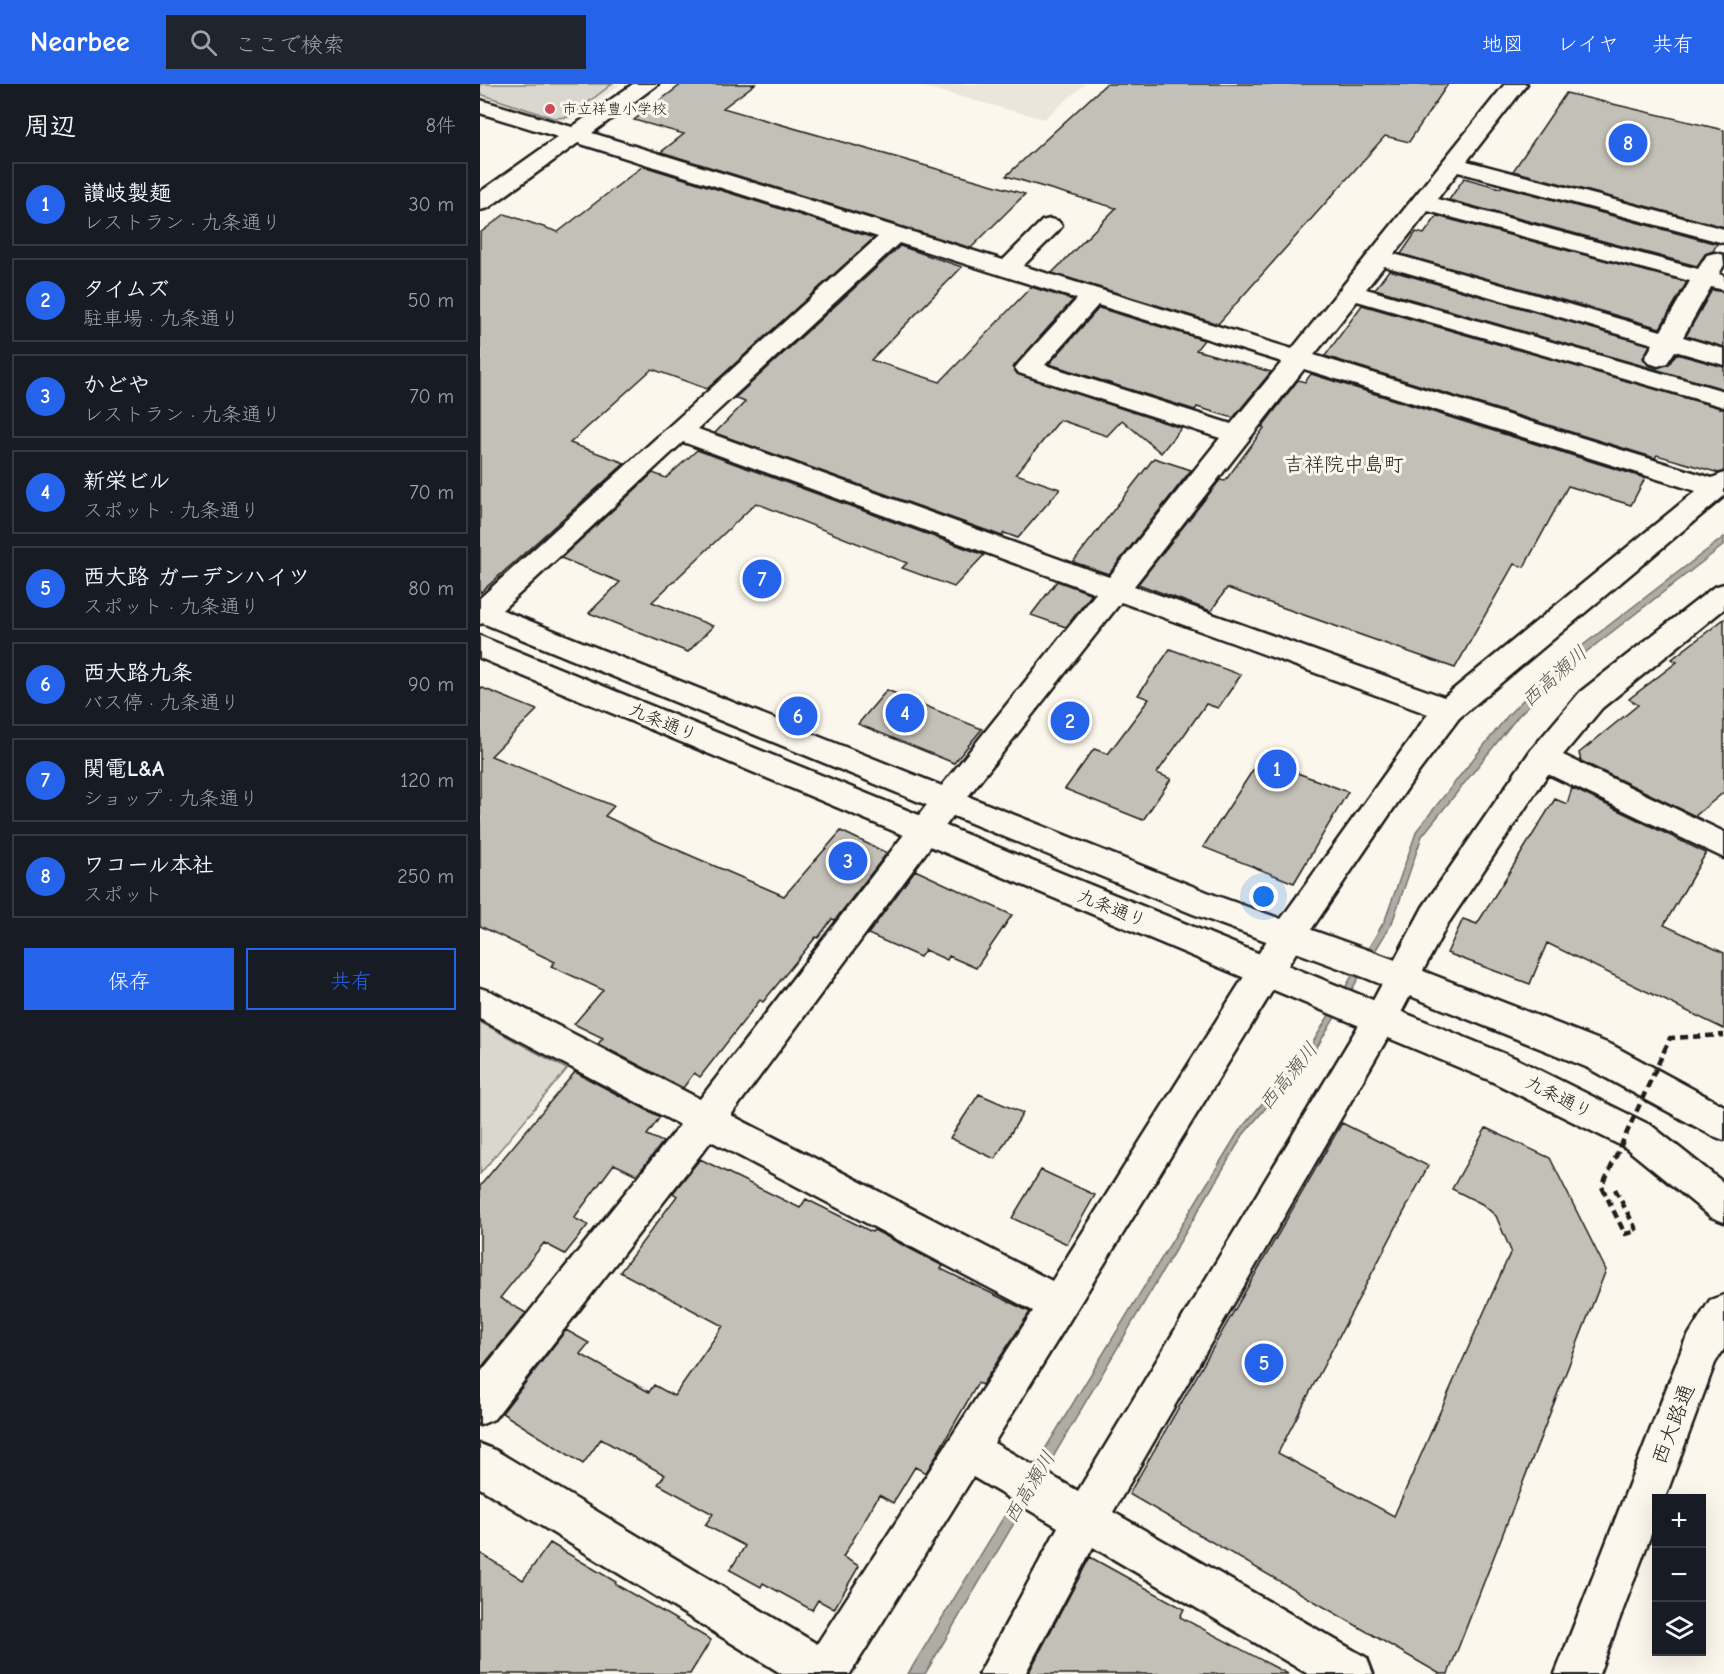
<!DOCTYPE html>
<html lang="ja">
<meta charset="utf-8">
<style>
:root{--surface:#171b24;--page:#20242c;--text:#f1f3f6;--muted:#9ea1a6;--line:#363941;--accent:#2563eb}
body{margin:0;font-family:"Comic Neue","Klee One",sans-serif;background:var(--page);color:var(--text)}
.controls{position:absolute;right:18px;bottom:18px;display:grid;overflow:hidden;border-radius:0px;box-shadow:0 6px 24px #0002}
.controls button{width:54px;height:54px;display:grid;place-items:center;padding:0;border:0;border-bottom:2px solid var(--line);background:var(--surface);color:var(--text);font:30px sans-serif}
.you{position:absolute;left:784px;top:813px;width:21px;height:21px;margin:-15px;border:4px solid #fff;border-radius:50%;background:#1a73e8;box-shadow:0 0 0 9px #1a73e833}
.badge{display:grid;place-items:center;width:39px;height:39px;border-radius:50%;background:var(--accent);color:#fff;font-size:20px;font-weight:700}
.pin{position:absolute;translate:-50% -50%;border:3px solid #fff;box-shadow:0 2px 6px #0006}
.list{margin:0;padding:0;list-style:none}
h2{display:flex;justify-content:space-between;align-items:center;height:78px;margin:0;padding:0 24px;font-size:26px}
h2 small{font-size:20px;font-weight:400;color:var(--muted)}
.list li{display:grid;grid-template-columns:39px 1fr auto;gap:18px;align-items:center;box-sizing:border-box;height:84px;margin:0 12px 12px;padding:0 12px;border:2px solid var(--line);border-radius:0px}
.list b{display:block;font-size:22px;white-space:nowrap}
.list p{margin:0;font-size:20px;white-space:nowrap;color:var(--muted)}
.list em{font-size:20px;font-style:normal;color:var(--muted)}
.actions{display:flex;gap:12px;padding:18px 24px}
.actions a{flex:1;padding:14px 0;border:2px solid var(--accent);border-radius:0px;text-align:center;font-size:21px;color:var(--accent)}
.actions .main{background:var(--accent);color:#fff}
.icon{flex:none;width:33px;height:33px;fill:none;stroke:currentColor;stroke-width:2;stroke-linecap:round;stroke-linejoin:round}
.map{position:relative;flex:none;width:1244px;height:1590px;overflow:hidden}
header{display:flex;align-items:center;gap:36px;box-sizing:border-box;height:84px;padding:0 30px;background:var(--accent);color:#fff}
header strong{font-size:28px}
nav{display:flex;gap:33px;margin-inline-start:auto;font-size:21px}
.search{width:420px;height:54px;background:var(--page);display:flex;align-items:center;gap:15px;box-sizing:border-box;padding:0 21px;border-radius:0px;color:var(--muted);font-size:22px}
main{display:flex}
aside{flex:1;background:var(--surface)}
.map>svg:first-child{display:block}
.built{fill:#eae6dc}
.green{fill:#dad7ce;stroke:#7b7a75;stroke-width:1.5}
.water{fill:#afaca5;stroke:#74726e;stroke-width:1.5}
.building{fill:#c3c0b8;stroke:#1c1c1c;stroke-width:1.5}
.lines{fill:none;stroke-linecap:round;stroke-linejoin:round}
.minor-casing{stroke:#1c1c1c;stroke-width:5}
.major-casing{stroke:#1c1c1c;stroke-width:5}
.highway-casing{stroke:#1c1c1c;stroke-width:5}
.minor{fill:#fbf7ec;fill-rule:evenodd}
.major{fill:#fbf7ec;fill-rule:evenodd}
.highway{fill:#fbf7ec;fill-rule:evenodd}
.path-bridge{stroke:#1c1c1c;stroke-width:4.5;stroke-dasharray:8 5;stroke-linecap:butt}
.poi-dot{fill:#d1495b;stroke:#fbf7ec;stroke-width:2}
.labels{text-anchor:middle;stroke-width:6;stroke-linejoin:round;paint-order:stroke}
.far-poi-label{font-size:15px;fill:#1c1c1c;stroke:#fbf7ec;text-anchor:start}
.street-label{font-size:18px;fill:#1c1c1c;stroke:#fbf7ec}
.neighbourhood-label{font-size:20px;fill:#1c1c1c;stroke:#fbf7ec}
.water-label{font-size:20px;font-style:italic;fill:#575653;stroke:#fbf7ec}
.near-street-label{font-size:21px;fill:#1c1c1c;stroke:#fbf7ec}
</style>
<header>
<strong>Nearbee</strong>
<div class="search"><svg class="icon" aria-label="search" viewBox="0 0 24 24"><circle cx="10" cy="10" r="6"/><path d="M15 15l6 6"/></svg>ここで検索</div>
<nav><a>地図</a><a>レイヤ</a><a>共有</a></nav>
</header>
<main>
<aside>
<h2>周辺<small>8件</small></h2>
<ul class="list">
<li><span class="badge">1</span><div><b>讃岐製麺</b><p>レストラン · 九条通り</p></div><em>30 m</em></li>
<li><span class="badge">2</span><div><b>タイムズ</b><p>駐車場 · 九条通り</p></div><em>50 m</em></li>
<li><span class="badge">3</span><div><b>かどや</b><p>レストラン · 九条通り</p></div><em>70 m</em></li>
<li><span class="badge">4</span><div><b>新栄ビル</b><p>スポット · 九条通り</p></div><em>70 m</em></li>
<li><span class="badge">5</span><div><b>西大路 ガーデンハイツ</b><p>スポット · 九条通り</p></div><em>80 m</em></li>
<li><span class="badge">6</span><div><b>西大路九条</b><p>バス停 · 九条通り</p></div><em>90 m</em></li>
<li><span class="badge">7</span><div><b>関電L&amp;A</b><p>ショップ · 九条通り</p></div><em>120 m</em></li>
<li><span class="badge">8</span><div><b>ワコール本社</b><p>スポット</p></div><em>250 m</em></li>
</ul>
<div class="actions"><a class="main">保存</a><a>共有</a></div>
</aside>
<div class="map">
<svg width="1244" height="1590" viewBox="0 0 1244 1590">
<rect width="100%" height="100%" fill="#fbf7ec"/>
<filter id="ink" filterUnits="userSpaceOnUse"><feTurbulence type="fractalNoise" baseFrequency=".0167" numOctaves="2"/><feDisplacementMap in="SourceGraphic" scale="12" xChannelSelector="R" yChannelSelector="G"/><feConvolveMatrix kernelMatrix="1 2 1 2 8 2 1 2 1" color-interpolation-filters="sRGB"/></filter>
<g filter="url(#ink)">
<path class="built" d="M0,0H141L92,35L75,37L0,14Z
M433,0H605L564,35Z"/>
<path class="green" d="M0,0H132L89,33L73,34L0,10Z
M0,938L87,985L0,1090Z"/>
<path class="water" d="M1244,453V461L1092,579L1039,631L942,752L912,839L837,963L763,1051L445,1590H428L759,1047L832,960L905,836L937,746L1029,630L1081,578Z"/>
<path class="building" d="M202,0H275L243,24L545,110L491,164L181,68L204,50L154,36Z
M626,0H968L929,58L905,52L738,240L572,189L636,124L526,92Z
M1086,9L1244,46V143L1033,87Z
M163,82L394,154L227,305L172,285L90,359L145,379L0,509V149L25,130L78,148Z
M984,94L1020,104L1022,102L1237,160L1233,167L1225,170L1217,182L969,116Z
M957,132L1207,198L1180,244L921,170L936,148L944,150Z
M420,162L482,183L391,276L460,298L551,203L593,216L533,283L537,290L701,344L681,369L642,336L627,352L580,336L536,390L580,405L538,454L524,449L522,452L235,349L265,318L255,314Z
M909,186L1170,261L1163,274L1168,281L1177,284L1189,280L1196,270L1244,283V305L895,205Z
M1232,206L1244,208V263L1206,252Z
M882,221L1244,325V387L1239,389L1177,371L1175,374L845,272Z
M619,224L724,256L716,266L791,288L753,334L717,323L715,326L569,280Z
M831,290L1165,394L1151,421L1088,402L1044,483L1034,480L975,584L747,504L731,527L658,500L740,396L745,397L784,344L782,343L818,296L825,298Z
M217,366L504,471L474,503L422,484L427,479L276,419L172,518L233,542L208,568L109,529L140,498L81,474L173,389L186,394Z
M674,374L711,386L629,490L593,478Z
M577,497L612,510L586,543L551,531Z
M1244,535V708L1215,732L1101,677L1099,669L1158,621L1149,615L1197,578L1192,575Z
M690,565L761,591L738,624L726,620L677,689L691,695L663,736L585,705L614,665L628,670L669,615L658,611Z
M0,603L57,626L11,672L134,722L125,732L177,757L304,812L361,747L407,769L355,836L352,835L338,854L336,853L283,918L280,916L220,993L214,989L203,1004L118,960L123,954L94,940L123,906L71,882L75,878L0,842Z
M407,606L502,645L474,679L378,640Z
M780,675L868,708L814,799L723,763Z
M1092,704L1226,769L1184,841L1244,869V945L1067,859L1050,900L967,869L983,835L997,840L1075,715L1087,720Z
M435,786L532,831L496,884L469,872L467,876L445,866L440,873L388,850Z
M95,988L180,1033L167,1051L183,1058L157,1091L134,1080L94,1134L108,1141L85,1170L64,1159L20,1214L46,1229L0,1285V1102Z
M499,1010L543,1029L515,1075L470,1054Z
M862,1039L948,1082L798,1369L914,1432L1031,1167L1016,1132L1002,1120L972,1105L1006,1044L1070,1074L1126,1186L968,1590H960L649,1410Z
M220,1075L320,1124L326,1115L392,1148L394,1146L463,1182L461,1185L550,1228L502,1301L498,1299L446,1389L435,1383L413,1419L399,1411L363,1473L379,1482L354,1525L338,1516L332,1526L283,1499L281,1503L250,1486L265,1462L225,1441L233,1430L178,1400L185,1391L121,1355L103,1380L22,1329L86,1246L109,1259L100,1270L169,1308L174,1301L194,1312L243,1242L140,1188L197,1112L193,1109Z
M561,1086L615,1111L587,1160L532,1134Z
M70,1459L136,1498L135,1500L231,1556L210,1590H0V1469L43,1496Z
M610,1473L704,1525L700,1533L808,1590H548Z"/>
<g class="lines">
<g class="minor-casing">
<path id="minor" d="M153,0H178L112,49L523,176L562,137L570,135L578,137L582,142L578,147L543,182L812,265L1025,0H1047L987,77L1244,145V159L978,88L957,115L1218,185L1227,171L1235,169L1243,171L1244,181L1239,190L1244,192V206L1231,203L1203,253L1244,265V281L1195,267L1187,279L1178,282L1169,279L1165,274L1173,260L904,182L886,205L1244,307V323L877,217L834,271L1232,394L1244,389V412L979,634L937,690L820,862L514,1359L598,1407L888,926L943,823L1051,666L1100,608L1234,503L1244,500V525L1122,624L1083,671L1244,748V774L1068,690L967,841L912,946L633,1428L887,1574L893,1590H828L613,1463L545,1590H499L578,1443L493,1393L370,1590H302L0,1404V1360L15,1366L337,1560L553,1227L231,1057L14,1335L0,1341V1289L200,1041L0,935V904L12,908L220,1015L456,709L616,509L203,358L10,537L0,540V514L398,153L98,59L8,124L0,126V108L78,53L0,29V16L92,43ZM948,127L1210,197L1181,247L914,170ZM419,159L597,215L539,279L535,284L539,289L740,354L629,493L218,345ZM618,221L802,278L751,340L565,281ZM824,285L1216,407L964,613L654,502ZM641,518L948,630L796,842L572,1197L251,1031L478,725Z"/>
</g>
<g class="major-casing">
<path id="major" d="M1244,1211V1265L1235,1279L1185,1414H1176V1437L1119,1590H1075L1205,1257L1230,1216Z"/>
</g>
<g class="highway-casing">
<path id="highway" d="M0,517L737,812L910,874L1132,961L1244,1022V1056L1231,1051L1106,983L886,894L713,830L0,538Z
M0,552L1035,974L1172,1042L1244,1099V1138L1231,1133L1146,1064L1009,996L0,574Z"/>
</g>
<use href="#minor" class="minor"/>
<use href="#major" class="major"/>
<use href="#highway" class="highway"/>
<path class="path-bridge" d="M1135,1105L1157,1147L1145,1150L1122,1103L1190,954L1244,951"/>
</g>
</g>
<circle class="poi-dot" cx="70" cy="25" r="6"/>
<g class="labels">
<g class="far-poi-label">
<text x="82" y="30">市立祥豊小学校</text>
</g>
<g class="street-label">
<text transform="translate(183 638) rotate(23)" y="6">九条通り</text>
<text transform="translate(632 824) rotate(22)" y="6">九条通り</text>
<text transform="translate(1079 1013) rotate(27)" y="6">九条通り</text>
</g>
<g class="neighbourhood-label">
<text x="864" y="387">吉祥院中島町</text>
</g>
<g class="water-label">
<text transform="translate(1074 592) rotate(-42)" y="7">西高瀬川</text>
<text transform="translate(808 992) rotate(-51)" y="7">西高瀬川</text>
<text transform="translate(549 1403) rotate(-59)" y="7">西高瀬川</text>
</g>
<g class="near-street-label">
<text transform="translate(1193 1340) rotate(-69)" y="7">西大路通</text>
</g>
</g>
</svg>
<div class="controls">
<button>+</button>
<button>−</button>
<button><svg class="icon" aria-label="layers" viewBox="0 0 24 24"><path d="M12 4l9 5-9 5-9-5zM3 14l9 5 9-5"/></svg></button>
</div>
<div class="you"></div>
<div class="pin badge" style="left:797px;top:685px">1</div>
<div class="pin badge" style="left:590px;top:637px">2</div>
<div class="pin badge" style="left:368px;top:777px">3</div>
<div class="pin badge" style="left:425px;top:629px">4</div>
<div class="pin badge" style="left:784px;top:1279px">5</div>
<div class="pin badge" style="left:318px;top:632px">6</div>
<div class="pin badge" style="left:282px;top:495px">7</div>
<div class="pin badge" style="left:1148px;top:59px">8</div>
</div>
</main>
